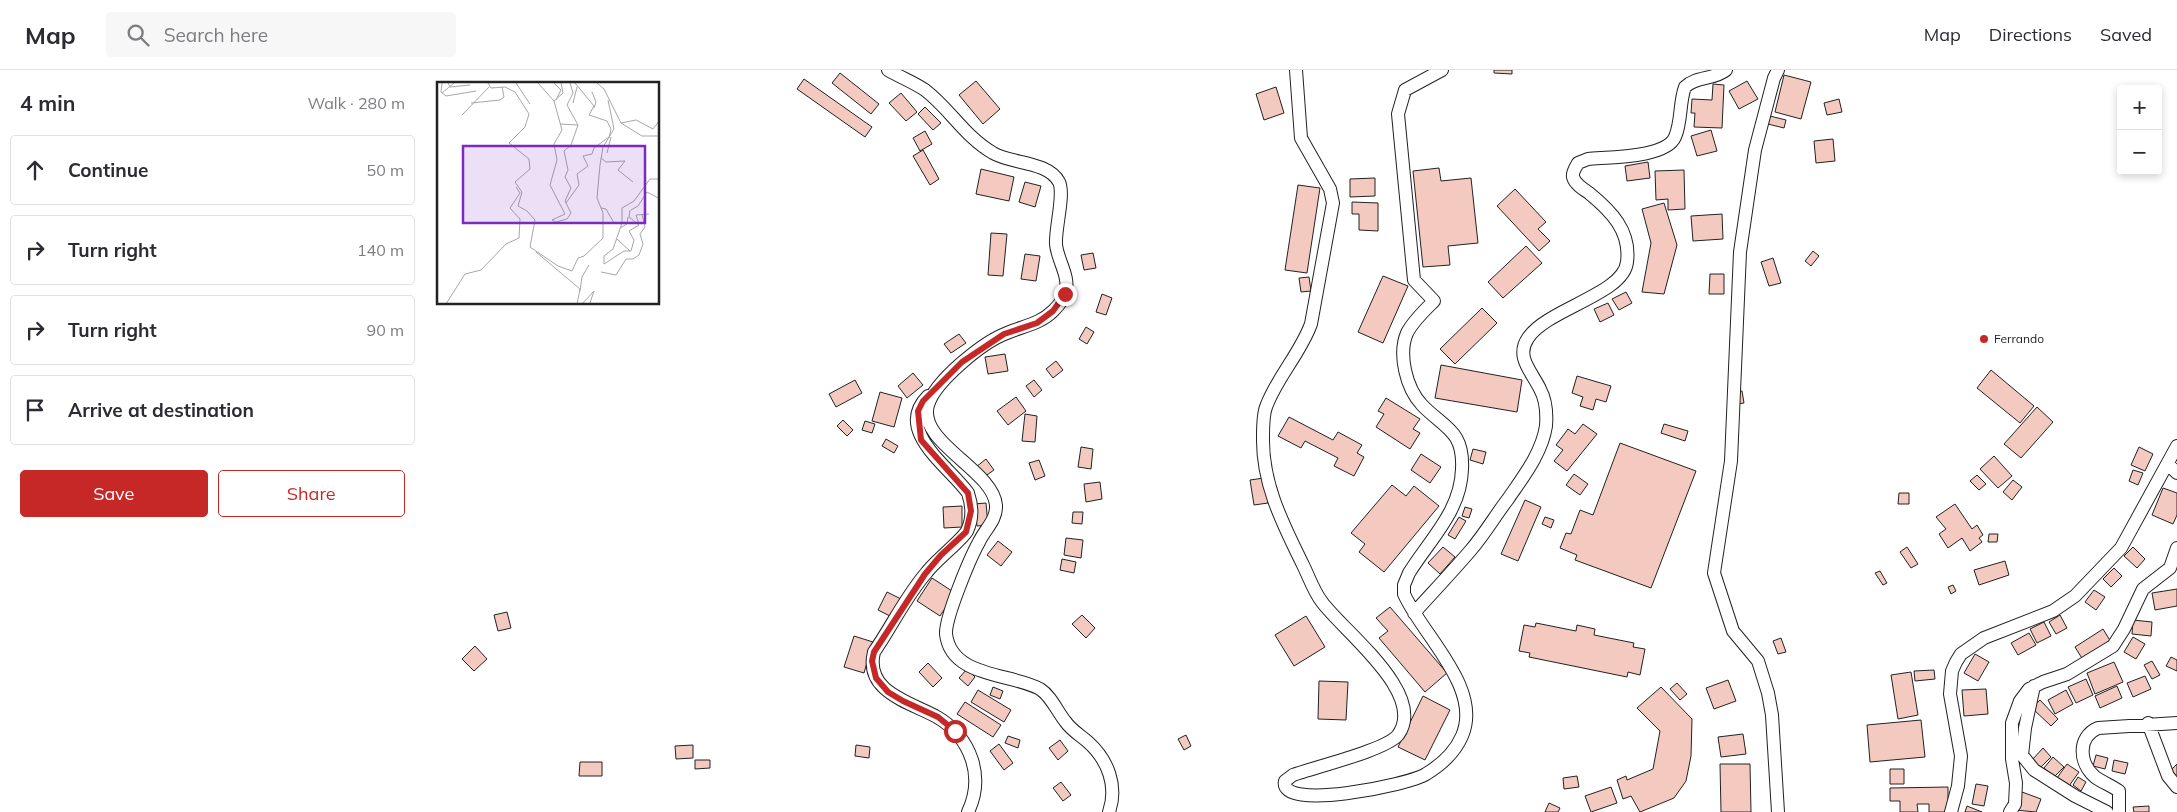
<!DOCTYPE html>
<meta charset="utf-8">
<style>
:root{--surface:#fff;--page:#f7f7f7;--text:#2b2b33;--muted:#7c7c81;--line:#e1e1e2;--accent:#c62828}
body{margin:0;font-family:Mulish,sans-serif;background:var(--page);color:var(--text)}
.controls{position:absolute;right:15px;top:15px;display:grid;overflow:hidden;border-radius:5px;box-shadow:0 2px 8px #0003}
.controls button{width:45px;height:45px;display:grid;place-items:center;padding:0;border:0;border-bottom:1px solid var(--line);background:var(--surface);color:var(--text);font:25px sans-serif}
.stop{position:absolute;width:15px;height:15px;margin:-11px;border:4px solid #c62828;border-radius:50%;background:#fff}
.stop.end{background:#c62828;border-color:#fff;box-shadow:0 1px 5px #0008}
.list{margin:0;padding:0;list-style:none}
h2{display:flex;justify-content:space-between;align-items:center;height:65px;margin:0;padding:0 20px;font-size:21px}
h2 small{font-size:16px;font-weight:400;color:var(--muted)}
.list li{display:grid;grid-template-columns:32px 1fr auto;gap:15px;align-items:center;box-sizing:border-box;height:70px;margin:0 10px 10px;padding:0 10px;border:1px solid var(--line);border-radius:5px}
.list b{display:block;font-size:19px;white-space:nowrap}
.list em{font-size:16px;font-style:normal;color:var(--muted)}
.actions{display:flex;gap:10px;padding:15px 20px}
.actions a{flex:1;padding:11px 0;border:1px solid var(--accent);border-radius:5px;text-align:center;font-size:18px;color:var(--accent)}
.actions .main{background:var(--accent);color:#fff}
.icon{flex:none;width:28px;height:28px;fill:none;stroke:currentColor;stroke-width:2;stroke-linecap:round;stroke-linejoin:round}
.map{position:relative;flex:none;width:1752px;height:742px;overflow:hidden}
header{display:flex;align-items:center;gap:30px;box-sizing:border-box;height:70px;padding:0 25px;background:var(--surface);border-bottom:1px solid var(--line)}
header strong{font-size:24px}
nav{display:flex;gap:28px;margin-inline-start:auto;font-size:18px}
.search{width:350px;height:45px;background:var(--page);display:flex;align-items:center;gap:12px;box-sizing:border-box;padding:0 18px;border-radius:5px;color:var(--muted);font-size:19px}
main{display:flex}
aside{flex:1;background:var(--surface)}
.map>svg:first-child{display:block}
.building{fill:#f3c9c0;stroke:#222}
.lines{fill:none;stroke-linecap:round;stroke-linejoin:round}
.street-casing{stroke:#222;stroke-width:14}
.street{stroke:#fff;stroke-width:12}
.route{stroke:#c62828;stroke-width:6}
.poi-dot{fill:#c62828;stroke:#fff;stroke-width:2}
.labels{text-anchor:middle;stroke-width:4;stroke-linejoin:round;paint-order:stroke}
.poi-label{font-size:12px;fill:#222;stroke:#fff;text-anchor:start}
.inset-road{fill:none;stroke:#a7a7a7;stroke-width:1}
.view{fill:#7b2cbf;fill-opacity:0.15;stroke:#7b2cbf;stroke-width:2.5}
.inset-edge{fill:none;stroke:#222;stroke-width:2.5}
</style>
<header>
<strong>Map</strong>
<div class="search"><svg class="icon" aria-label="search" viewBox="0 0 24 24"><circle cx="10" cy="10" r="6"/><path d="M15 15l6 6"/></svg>Search here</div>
<nav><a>Map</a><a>Directions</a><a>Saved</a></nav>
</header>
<main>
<aside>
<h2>4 min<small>Walk · 280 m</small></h2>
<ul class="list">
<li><svg class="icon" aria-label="ahead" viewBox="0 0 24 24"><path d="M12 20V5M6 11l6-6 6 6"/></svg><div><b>Continue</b></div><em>50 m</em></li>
<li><svg class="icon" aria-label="right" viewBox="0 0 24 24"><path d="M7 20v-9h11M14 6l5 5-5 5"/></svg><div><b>Turn right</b></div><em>140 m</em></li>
<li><svg class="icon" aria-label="right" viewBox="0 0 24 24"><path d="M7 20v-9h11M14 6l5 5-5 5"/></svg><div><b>Turn right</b></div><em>90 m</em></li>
<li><svg class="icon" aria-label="arrive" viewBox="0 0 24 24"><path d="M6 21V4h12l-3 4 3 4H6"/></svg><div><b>Arrive at destination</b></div></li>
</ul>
<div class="actions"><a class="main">Save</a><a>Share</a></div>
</aside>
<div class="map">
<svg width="1752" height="742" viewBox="0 0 1752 742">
<rect width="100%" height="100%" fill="#fff"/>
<path class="building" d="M1069,0H1087V4L1069,3Z
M415,3L454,34L446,44L407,13Z
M1359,5L1386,12L1376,49L1350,42Z
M379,9L447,57L440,67L372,19Z
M551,11L575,39L558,54L534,25Z
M1322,11L1333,29L1314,39L1304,21Z
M1288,14L1299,15L1297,58L1269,57L1270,43H1266L1267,29L1287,30Z
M851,17L859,43L839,50L831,24Z
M476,23L492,42L481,51L464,33Z
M1414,29L1417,42L1402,45L1399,33Z
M500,37L516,53L508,60L493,44Z
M1345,46L1361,50L1359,58L1343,54Z
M1286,60L1292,81L1272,86L1266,66Z
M500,61L507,74L495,81L488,68Z
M1408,69L1410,91L1391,93L1389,71Z
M498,80L514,109L505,115L488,86Z
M1223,92L1225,108L1202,111L1200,96Z
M1014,98L1016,111L1046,108L1053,173L1023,176L1025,195L998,197L988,101Z
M556,99L589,107L584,131L551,124Z
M1259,100L1260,139L1243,140V129L1231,130L1230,101Z
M950,108V126L925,127V109Z
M600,112L616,116L610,137L594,132Z
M873,115L895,118L882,203L860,200Z
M1090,119L1121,152L1113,159L1125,171L1114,181L1072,136Z
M927,132L953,133V161L934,160V144H927Z
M1239,133L1252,175L1239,224L1217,222L1226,173L1217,139Z
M1297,144L1298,169L1268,171L1266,146Z
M566,163L582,164L578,206L563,205Z
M1101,176L1117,193L1078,228L1063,212Z
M1388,181L1394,186L1386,196L1380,191Z
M668,183L671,198L659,200L656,185Z
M600,184L615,186L611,211L596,209Z
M1348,188L1356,213L1344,216L1336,192Z
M1285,204H1299V224H1284Z
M958,206L983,216L958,273L933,262Z
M884,207L886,221L876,222L874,208Z
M1201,222L1207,233L1194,240L1187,229Z
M677,224L687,228L681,245L671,242Z
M1183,233L1189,245L1175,252L1169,239Z
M1057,238L1072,253L1030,294L1015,279Z
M661,257L669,262L662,274L654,269Z
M534,264L541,273L526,283L519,274Z
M580,284L583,301L563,304L560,287Z
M631,291L638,300L628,308L621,299Z
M1016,295L1097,310L1092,342L1010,328Z
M1566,300L1609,336L1595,353L1552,318Z
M488,303L498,315L482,328L473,316Z
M1152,306L1186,316L1181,332L1171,329L1168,340L1155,336L1158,327L1147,323Z
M430,310L437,323L411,337L404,324Z
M609,310L617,320L609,327L601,316Z
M1317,321L1319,333L1312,334L1310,322Z
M455,322L477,328L469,357L447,351Z
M591,327L601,341L583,355L572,341Z
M961,328L995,349L988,359L995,363L985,379L951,357L959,344L953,341Z
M1612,337L1628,352L1596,388L1579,374Z
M600,344L612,346L610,372L597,371Z
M864,347L908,370L913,362L937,375L932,383L939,387L929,406L909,396L913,388L880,371L876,378L853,366Z
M418,350L428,360L422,366L412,356Z
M440,351L450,354L447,363L437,360Z
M1158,354L1172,364L1142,401L1129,391L1138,380L1131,375L1143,359L1150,364Z
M1239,354L1263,361L1260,371L1236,363Z
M461,369L473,376L469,383L457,376Z
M1195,373L1271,401L1226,518L1150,490L1152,485L1135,478L1141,463L1146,464L1155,440L1168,445Z
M656,377L668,379L666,399L653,397Z
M1714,377L1728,384L1720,401L1706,395Z
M1048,379L1061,382L1058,394L1045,390Z
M996,384L1016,397L1005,413L986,400Z
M1569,386L1587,406L1573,418L1555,399Z
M561,389L569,400L559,407L551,397Z
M614,390L620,406L610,410L604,393Z
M1708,400L1718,403L1713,415L1704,411Z
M1149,404L1163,414L1155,425L1141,415Z
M1552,405L1561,414L1554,420L1545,411Z
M839,408L843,433L829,435L825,410Z
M1588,410L1597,417L1587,430L1578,422Z
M675,412L677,429L661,432L659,414Z
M967,415L981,426L989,416L1014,436L959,502L934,482L940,474L926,463Z
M1738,418L1752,423V445L1748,454L1727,445Z
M1474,423H1484V434H1473Z
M1100,430L1116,437L1093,491L1076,484Z
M561,433L563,455L552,456L549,434Z
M1530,434L1547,459L1552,455L1558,465L1554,468L1557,472L1545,481L1537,468L1523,478L1514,464L1521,459L1511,447Z
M537,436V457L519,458L518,437Z
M1040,437L1047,439L1044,448L1037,446Z
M648,442H658L657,454L647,453Z
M1034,447L1041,451L1030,469L1023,465Z
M1120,447L1129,450L1126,458L1117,454Z
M1564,464H1573L1572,472H1563Z
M641,468L658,470L656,488L639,485Z
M573,471L587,482L576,496L562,485Z
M1018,477L1030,487L1015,504L1003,493Z
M1482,477L1493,494L1486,498L1475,482Z
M1708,477L1720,489L1712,498L1699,486Z
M637,489L651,492L649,503L635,500Z
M1580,491L1584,505L1554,515L1549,500Z
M1689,498L1697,506L1686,517L1678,509Z
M1455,501L1462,513L1458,515L1450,503Z
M507,508L530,523L515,546L492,531Z
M1528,515L1531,521L1526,524L1523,517Z
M1752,519V536L1730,540L1727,523Z
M1669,520L1680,527L1671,540L1660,532Z
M462,522L478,530L469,548L453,540Z
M965,537L1022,603L1000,622L954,568L963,561L951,548Z
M82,542L86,558L73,561L69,545Z
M657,545L670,558L661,568L647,554Z
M1635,545L1642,558L1631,564L1624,552Z
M881,546L900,577L869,596L850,565Z
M1708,550L1727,552L1726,566L1707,564Z
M1619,552L1626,566L1612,573L1605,559Z
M1111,553L1151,561L1152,555L1170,559L1169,565L1209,573L1208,577L1220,579L1215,605L1203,602L1202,607L1104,587L1105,583L1094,581L1099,555L1110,557Z
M1678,559L1686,572L1658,590L1650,577Z
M1604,563L1611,575L1593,585L1586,573Z
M429,566L448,572L439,603L419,597Z
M1708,567L1720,574L1711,589L1699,582Z
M1356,568L1361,582L1353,584L1348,571Z
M50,576L62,589L49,601L37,589Z
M1550,584L1564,592L1553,611L1539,603Z
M1746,587L1752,590V601L1741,596Z
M1727,591L1735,605L1727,609L1719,595Z
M1689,592L1698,612L1670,624L1662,603Z
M503,593L517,608L508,617L494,602Z
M542,599L550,607L543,616L534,608Z
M1509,600L1510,609L1490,611L1489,601Z
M1486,602L1493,645L1473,649L1466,605Z
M1720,606L1726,619L1708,627L1702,613Z
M1661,609L1668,625L1651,633L1643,617Z
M1303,610L1311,631L1289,639L1281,618Z
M894,611L923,612L921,650L893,649Z
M1252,613L1262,624L1255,630L1245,619Z
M1692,616L1697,628L1675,638L1670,626Z
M568,617L578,621L575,629L565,625Z
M1236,617L1267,649L1266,686L1261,711L1249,728L1215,742L1206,726L1198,729L1192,710L1201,706L1202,710L1228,699L1235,661L1212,638Z
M1561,619L1563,644L1539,646L1537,620Z
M553,620L586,640L579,652L546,632Z
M1641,620L1648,634L1630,644L1623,630Z
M998,626L1025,640L1000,690L973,677Z
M1615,630L1633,649L1626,656L1607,638Z
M540,632L576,655L568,667L532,644Z
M1496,650L1500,687L1445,692L1442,655Z
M1318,664L1321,684L1296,687L1293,667Z
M761,665L766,676L759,680L753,669Z
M583,666L595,670L593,678L580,673Z
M635,670L643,681L633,690L624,678Z
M574,674L588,693L579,700L565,681Z
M268,675V688L251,689L250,676Z
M431,675L445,677L444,688L430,686Z
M1618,678L1626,687L1615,698L1607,690Z
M1671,685L1683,688L1680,699L1668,696Z
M1628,687L1639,697L1629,707L1619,698Z
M270,690H285V698L270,699Z
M1689,690L1703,693L1700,704L1687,701Z
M155,692H177V706H154Z
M1295,694H1325L1326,742H1296Z
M1642,694L1654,702L1644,716L1632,708Z
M1752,694V707L1746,700Z
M1465,699H1479V714H1465Z
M1152,706L1154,717L1139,719L1138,708Z
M1653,707L1661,712L1656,721L1648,715Z
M636,712L646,725L638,731L628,718Z
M1551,714L1563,716L1559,736L1547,734Z
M1186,717L1192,733L1166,742L1160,726Z
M1523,717V742H1504V734H1492L1493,742H1475V731H1465V718Z
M1597,722L1616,729L1611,742L1590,740Z
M1124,733L1135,738L1133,742H1120Z
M1542,736L1557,742H1540Z
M1724,736V742H1709L1708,737Z"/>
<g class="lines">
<g class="street-casing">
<path id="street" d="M463,0C475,7 488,12 500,20C525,39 540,67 568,83C586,94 623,91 634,112C640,124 630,158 631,174C632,190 646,207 640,224C639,229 632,237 628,241C615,254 598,256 582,263C558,272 510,311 503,335C492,372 568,400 571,435C572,450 560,459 554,472C545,488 520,548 521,564C526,608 587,603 615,619C626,626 632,641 640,651C646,660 655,665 663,672C683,690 693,716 684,742
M871,0L876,68L905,119L908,133L886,254C875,284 852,307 841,337C838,345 838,358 838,367C837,414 858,454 878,495C884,507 889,522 897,532C918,561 1003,624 973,665C961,680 890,697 868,705L860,711C853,742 984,715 1001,704C1016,695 1030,682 1037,666C1058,618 997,565 979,524V515L984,503C1005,469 1036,441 1037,399C1039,360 1019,358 997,335C981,318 973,284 982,263C988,251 1000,240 1009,231L989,210L973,44L980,20L1017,0
M503,326C468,361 525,397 543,423C547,435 548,449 542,461C537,470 511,490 502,502C481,526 467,556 449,582C439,622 485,632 512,647C529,657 541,672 547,690C553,709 551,725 543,742
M1743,394L1752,403
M989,543C1008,522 1027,502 1045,481C1059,465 1070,446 1083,429C1098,407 1117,383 1121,356C1122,343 1121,330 1115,319C1107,302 1090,287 1103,268C1122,239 1199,224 1202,192C1206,161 1186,141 1164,123C1158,119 1150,114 1148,107C1147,102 1151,97 1153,93L1163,89C1183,87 1241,88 1250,67C1257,51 1254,33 1260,17C1271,6 1289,10 1301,0
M1609,616L1600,658L1597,685L1609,700L1650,726L1682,742
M1723,653L1743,706L1752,717
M1353,742L1347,645L1343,623L1333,591L1308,561L1289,503L1306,391L1315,182L1330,80L1349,8L1353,0
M1526,742L1533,716L1536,686L1525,624L1527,601L1531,592L1536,584L1559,568L1628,541L1650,526L1696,478L1752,376
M1585,742L1590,734L1591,713L1587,689V653L1595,631L1604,619L1618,612L1642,604L1688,576L1699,559L1718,519L1745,498L1752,478
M1694,742V721C1687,716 1677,712 1670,707C1654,693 1652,667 1673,658L1752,653"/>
</g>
<use href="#street" class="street"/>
</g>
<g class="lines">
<path class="route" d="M530,661L513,647L478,631L463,622L451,608L447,591L449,582L500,504L516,485L541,462L546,441L543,423L496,370L493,341L498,331L537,292L579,264L612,253L628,241L640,224"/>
</g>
<circle class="poi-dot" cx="1559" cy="269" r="5"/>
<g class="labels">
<g class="poi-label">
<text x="1569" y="273">Ferrando</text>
</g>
</g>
<g transform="translate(12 12)">
<rect width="222" height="222" fill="#fff"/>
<path class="inset-road" d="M5,1L4,10L9,14L39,9M11,1L13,5L33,3M51,1L54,6L68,5L78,10L92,32L88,45L72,61L92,77L93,87L78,100L85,110L81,124L90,129L98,138L93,165L121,184L135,189L141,176L147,174L166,156V131L160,116L163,83L166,65L177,47L171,18M79,1L93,22M101,1L117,19L125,48L117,62L120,78L113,103L128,132L115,138L119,140L130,137L134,131L128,119L134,106L128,95L131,88L127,69L134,63L141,43L130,23L136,11L133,1M117,1L124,8L119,18M138,1L157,24L152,33L170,39L174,47L172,56M160,1L167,7L184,41L205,54H223M155,10L159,20L157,26M5,11L17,1M117,19L126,11L124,1M34,21L63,18L67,15L65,5M136,21L140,5M25,33L52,5M184,41L199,38L216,47L223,38M123,42L141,43M170,71L174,55M164,76L169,80L188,79L181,88L196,100M129,121L142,103L140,92L151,84L146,74L155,72L157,66L172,55M164,126L169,127L177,141M193,128L192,135L202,143L192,149L197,158L194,169H187L167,182V174L176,167L185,141V126L197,119L213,97H223M194,128L201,124L210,110L223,117M202,142L199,133L212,132M183,146L190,142L191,135M180,157L193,169M99,170L143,207L140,222M164,190L179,193L189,177H196L202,173L206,162L203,152L208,145L205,132M143,209L145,195L152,183M9,222L28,192L44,188L69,162L82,156L83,137L73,126L83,111L79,105M145,222L157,209L153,221"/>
<path class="view" d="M26,64H208V141H26Z"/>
<rect width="222" height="222" class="inset-edge"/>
</g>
</svg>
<div class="controls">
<button>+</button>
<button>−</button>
</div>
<div class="stop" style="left:530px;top:661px"></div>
<div class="stop end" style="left:640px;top:224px"></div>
</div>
</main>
